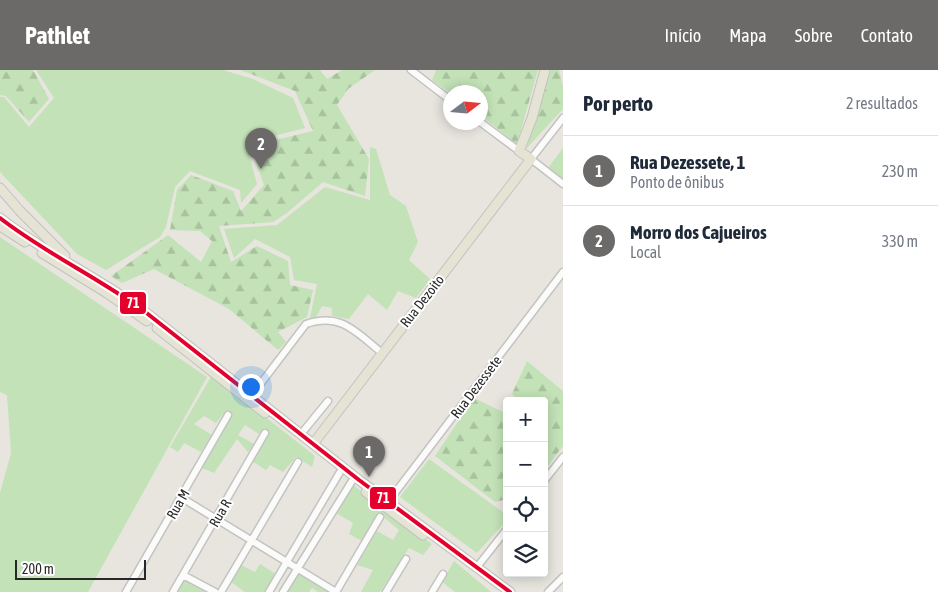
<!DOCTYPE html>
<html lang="pt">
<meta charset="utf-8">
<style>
:root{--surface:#fff;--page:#f2f2f3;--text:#1f2937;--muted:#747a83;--line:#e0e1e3;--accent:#6b6a68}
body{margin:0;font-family:"Asap Condensed",sans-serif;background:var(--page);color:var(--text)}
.controls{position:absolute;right:15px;bottom:15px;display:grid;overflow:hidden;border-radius:5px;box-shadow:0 2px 12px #0003}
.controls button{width:45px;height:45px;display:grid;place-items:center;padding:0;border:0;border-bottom:1px solid var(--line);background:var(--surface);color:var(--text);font:25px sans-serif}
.compass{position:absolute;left:443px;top:15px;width:45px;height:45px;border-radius:50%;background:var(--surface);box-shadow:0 2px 12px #0003;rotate:74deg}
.scale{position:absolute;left:15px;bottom:12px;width:131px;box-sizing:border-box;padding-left:5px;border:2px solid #282828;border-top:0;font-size:14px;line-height:18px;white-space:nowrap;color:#282828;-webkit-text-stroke:4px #fff;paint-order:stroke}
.you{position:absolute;left:250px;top:316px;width:18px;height:18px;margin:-12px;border:4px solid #fff;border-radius:50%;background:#1a73e8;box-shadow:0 0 0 8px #1a73e833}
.badge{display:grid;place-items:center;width:32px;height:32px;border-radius:50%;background:var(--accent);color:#fff;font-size:16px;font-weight:700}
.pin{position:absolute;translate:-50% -41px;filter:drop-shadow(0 1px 2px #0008)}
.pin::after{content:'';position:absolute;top:26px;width:18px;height:15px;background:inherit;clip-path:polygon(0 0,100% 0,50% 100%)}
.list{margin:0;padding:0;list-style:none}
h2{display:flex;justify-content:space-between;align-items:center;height:65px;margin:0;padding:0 20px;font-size:21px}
h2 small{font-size:16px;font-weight:400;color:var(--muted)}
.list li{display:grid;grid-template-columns:32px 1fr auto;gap:15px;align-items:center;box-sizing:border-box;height:70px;padding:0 20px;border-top:1px solid var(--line)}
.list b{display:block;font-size:19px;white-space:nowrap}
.list p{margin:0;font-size:16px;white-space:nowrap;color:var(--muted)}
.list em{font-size:16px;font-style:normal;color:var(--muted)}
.icon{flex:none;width:28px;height:28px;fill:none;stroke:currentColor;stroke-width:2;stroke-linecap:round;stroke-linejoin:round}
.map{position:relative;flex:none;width:563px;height:522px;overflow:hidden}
header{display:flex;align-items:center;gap:30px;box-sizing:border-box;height:70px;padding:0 25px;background:var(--accent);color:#fff}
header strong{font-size:24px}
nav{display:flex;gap:28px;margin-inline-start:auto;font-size:18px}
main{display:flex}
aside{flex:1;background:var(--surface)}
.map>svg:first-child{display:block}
.grass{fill:#c3e2b7}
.forest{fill:url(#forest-firs)}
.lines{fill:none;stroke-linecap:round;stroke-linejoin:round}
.minor-casing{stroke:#c4c3c3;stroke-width:9}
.major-casing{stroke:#c3c2c0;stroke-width:11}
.minor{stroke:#fbfbfa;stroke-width:6}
.major{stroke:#e5e3d3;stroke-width:9}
.bus-1-casing{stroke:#fff;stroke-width:8}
.bus-1{stroke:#e4002b;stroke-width:4}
.labels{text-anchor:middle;stroke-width:4;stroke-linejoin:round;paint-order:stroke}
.street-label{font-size:14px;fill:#282828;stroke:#fff}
.line-badge{stroke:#fff;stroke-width:2}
.badge-label{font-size:14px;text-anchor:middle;font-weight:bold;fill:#fff}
</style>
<header>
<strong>Pathlet</strong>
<nav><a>Início</a><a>Mapa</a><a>Sobre</a><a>Contato</a></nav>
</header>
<main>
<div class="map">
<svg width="563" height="522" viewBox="0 0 563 522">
<defs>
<pattern id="forest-firs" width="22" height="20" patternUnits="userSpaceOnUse" patternTransform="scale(1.25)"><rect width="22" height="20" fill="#c3e2b7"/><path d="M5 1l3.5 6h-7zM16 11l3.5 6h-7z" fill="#a8c29d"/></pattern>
</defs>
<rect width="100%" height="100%" fill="#e7e5de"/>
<path class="grass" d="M36,0H223L253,9L293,28L305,58L246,73L257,114L241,133L240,120L190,101L175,117L166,157L160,167L106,200L77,184L0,102V27H4L29,57L54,28Z
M370,77L376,79L390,125L406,136L418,172L409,190L430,209L416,228L398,221L387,240L368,224L349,249L332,246V238L322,236L316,247L310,248L317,214L294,210L290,187L255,169L234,188L224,159L277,155L325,117L370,130Z
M563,78V110L548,98Z
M0,167L207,307L88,522H0V423L11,383L7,325L0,322Z
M212,305L315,386L312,397L296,387L283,402L270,395L266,400L253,392L269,362L265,358L259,364L245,355L238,365L254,374L248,382L237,369L214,403L202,398L231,346L223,344L216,353L204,346L194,354L212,365L201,382L184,373L178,382L170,377Z
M429,389L507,445V450L477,483L400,427Z
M353,415L432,474L423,485L409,478L380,522H361L373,500L357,495L377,461L393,470L399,460L380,444L362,471L349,464L353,453L336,443Z
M454,491L491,522H455L442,512Z
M260,494L276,504L265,522H245L231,512L241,495L255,502Z
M298,502L329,521V522H318L312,518L309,522H286Z
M184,508L206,522H176Z"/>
<path class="forest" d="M0,0H33L49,29L29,52L6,26L0,25Z
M240,0H320L327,9L342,0H375L348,19L337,35L369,89L365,126L323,112L287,143L273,152L219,156L231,192L257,176L288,191L290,215L313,220L307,247L278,262L286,272L278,280L229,239L154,199L122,213L111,206L168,165L201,192L212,171L200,161L170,160L177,120L191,105L233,121L241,141L264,115L250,76L313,61L295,21Z
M436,0H538L517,74L481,46L480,22L450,23L432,10Z
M551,0H559L563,17V39L526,79Z
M527,291L563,321V376L544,401V331H519L512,324Z
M474,328L507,344V429L495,432L435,386Z"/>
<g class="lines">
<g class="minor-casing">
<path id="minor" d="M411,0L450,30
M563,48L531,89L563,114
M480,52L519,81
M252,325L306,254C341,242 356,262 382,283
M301,364L328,331
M544,411L563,387
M182,428L336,522
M388,432L563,202
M477,497L507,459
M183,505L215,522
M126,522L228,345
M173,522L265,363
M221,522L298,392
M269,522L340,402
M283,522L352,411
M336,522L380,447
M386,522L406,489
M432,522L443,504
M548,522L563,507"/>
</g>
<g class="major-casing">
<path id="major" d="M0,118L20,141L65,186
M0,148C45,183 97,207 144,241L359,410L510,522
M0,156L25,172
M42,183L107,223L147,251
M157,258L265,343
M313,374L531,89L519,81L532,48L545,0
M366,422L423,465"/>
</g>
<use href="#minor" class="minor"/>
<use href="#major" class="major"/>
<g class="bus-1-casing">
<path id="bus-1" d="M0,148C45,183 97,207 144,241L359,410L510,522"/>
</g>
<use href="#bus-1" class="bus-1"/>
</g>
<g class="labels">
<g class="street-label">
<text transform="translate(422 231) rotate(-52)" y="5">Rua Dezoito</text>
<text transform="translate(476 317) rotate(-53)" y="5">Rua Dezessete</text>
<text transform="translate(178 434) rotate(-60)" y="5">Rua M</text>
<text transform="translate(220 443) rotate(-60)" y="5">Rua R</text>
</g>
</g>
<g class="line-badge">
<rect x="119" y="221" width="28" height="24" rx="5" fill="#e4002b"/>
<rect x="369" y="416" width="28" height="24" rx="5" fill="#e4002b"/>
</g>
<g class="badge-label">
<text x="133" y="238">71</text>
<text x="383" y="433">71</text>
</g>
</svg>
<div class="controls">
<button>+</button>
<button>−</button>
<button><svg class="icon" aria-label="locate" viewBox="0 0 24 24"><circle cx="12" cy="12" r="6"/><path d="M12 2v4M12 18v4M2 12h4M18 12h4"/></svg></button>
<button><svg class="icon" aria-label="layers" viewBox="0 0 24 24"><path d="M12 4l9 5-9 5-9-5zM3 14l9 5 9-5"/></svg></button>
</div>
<svg class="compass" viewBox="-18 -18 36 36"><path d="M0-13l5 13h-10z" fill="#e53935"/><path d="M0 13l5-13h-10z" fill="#747a83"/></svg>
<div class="scale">200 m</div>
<div class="you"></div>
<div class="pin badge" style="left:369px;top:407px">1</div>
<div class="pin badge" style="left:261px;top:99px">2</div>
</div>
<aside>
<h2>Por perto<small>2 resultados</small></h2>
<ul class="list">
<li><span class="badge">1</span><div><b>Rua Dezessete, 1</b><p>Ponto de ônibus</p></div><em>230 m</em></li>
<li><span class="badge">2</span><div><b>Morro dos Cajueiros</b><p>Local</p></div><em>330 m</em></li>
</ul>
</aside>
</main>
